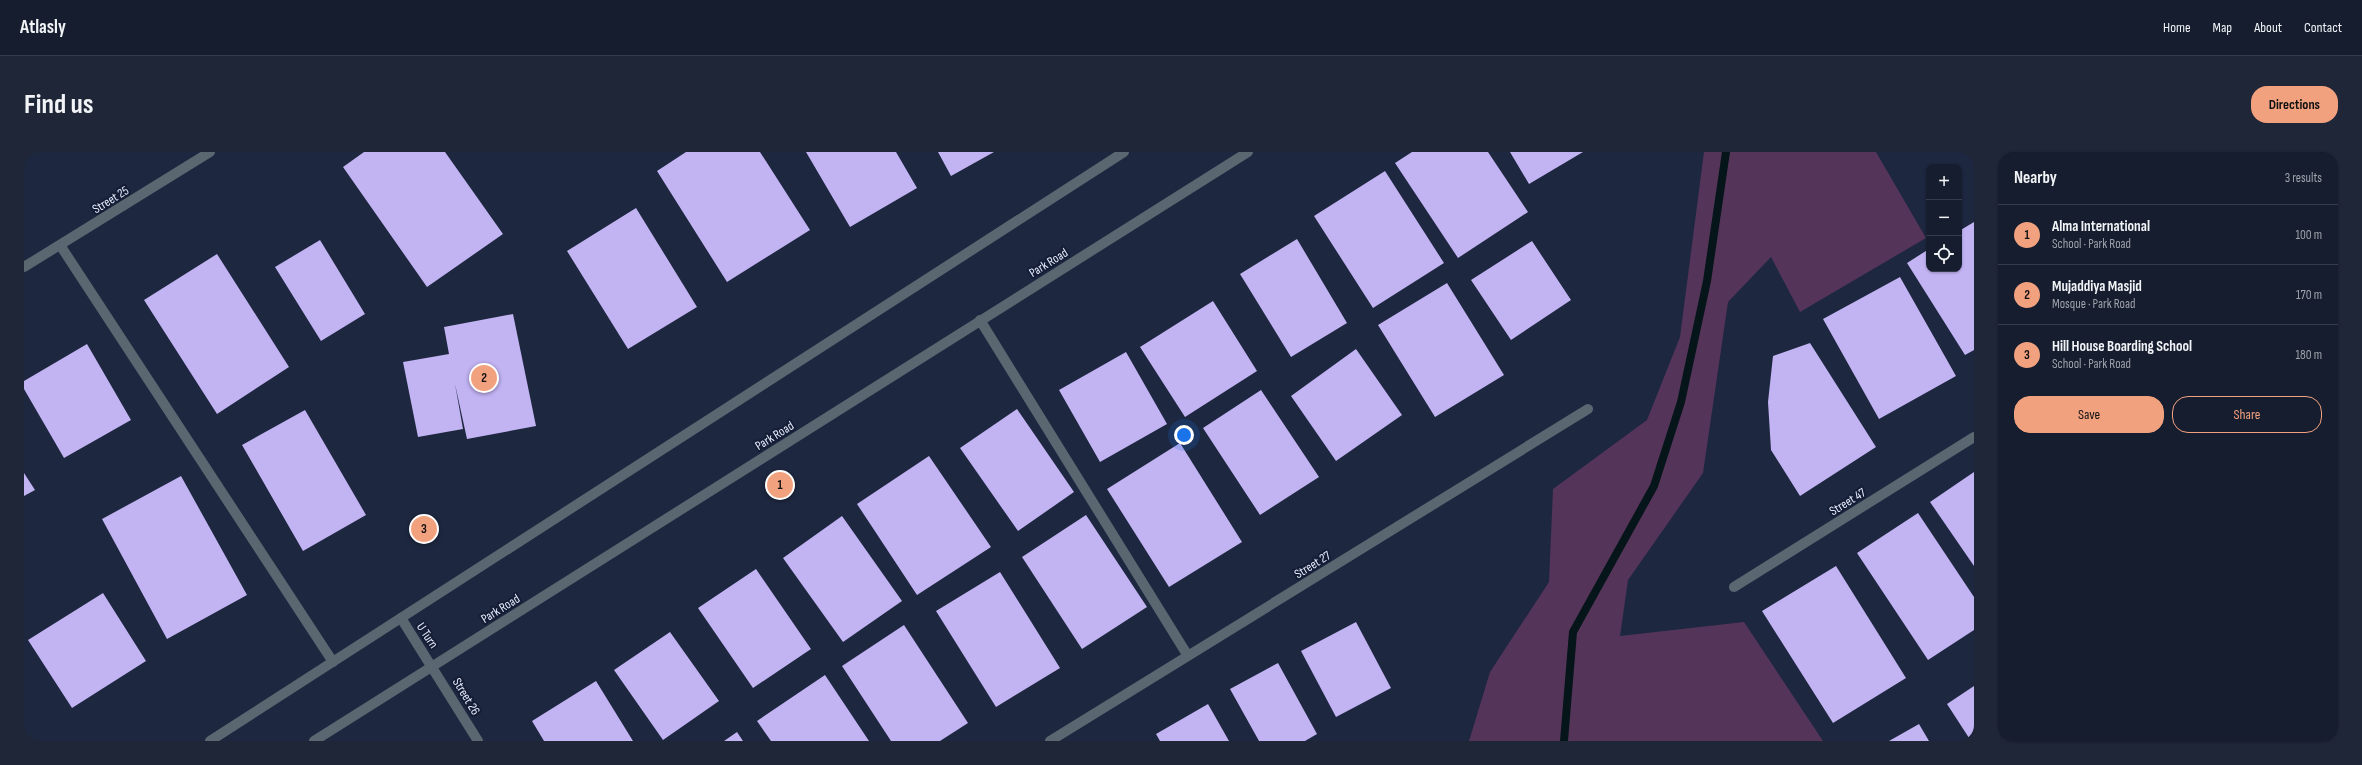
<!DOCTYPE html>
<meta charset="utf-8">
<style>
:root{--surface:#161d2f;--page:#1f2637;--text:#f1f3f6;--muted:#9ea2aa;--line:#353b4b;--accent:#f2a17e}
body{margin:0;font-family:"Sofia Sans Condensed",sans-serif;background:var(--page);color:var(--text)}
.controls{position:absolute;right:12px;top:12px;display:grid;overflow:hidden;border-radius:8px;box-shadow:0 1px 3px #0004}
.controls button{width:36px;height:36px;display:grid;place-items:center;padding:0;border:0;border-bottom:1px solid var(--line);background:var(--surface);color:var(--text);font:20px sans-serif}
.you{position:absolute;left:1160px;top:283px;width:14px;height:14px;margin:-10px;border:3px solid #fff;border-radius:50%;background:#1a73e8;box-shadow:0 0 0 6px #1a73e833}
.badge{display:grid;place-items:center;width:26px;height:26px;border-radius:50%;background:var(--accent);color:#111;font-size:13px;font-weight:700}
.pin{position:absolute;translate:-50% -50%;border:2px solid #fff;box-shadow:0 1px 4px #0006}
.list{margin:0;padding:0;list-style:none}
h2{display:flex;justify-content:space-between;align-items:center;height:52px;margin:0;padding:0 16px;font-size:17px}
h2 small{font-size:13px;font-weight:400;color:var(--muted)}
.list li{display:grid;grid-template-columns:26px 1fr auto;gap:12px;align-items:center;box-sizing:border-box;height:60px;padding:0 16px;border-top:1px solid var(--line)}
.list b{display:block;font-size:15px;white-space:nowrap}
.list p{margin:0;font-size:13px;white-space:nowrap;color:var(--muted)}
.list em{font-size:13px;font-style:normal;color:var(--muted)}
.actions{display:flex;gap:8px;padding:12px 16px}
.actions a{flex:1;padding:9px 0;border:1px solid var(--accent);border-radius:16px;text-align:center;font-size:14px;color:var(--accent)}
.actions .main{background:var(--accent);color:#111}
.icon{flex:none;width:22px;height:22px;fill:none;stroke:currentColor;stroke-width:2;stroke-linecap:round;stroke-linejoin:round}
.map{position:relative;flex:none;width:1950px;height:589px;overflow:hidden;border-radius:16px}
header{display:flex;align-items:center;gap:24px;box-sizing:border-box;height:56px;padding:0 20px;background:var(--surface);border-bottom:1px solid var(--line)}
header strong{font-size:19px}
nav{display:flex;gap:22px;margin-inline-start:auto;font-size:14px}
.intro{display:flex;align-items:center;justify-content:space-between;box-sizing:border-box;height:96px;padding:0 24px}
h1{margin:0;font-size:28px}
.button{padding:10px 18px;border-radius:16px;background:var(--accent);color:#111;font-size:14px;font-weight:700}
main{display:flex;gap:24px;padding:0 24px}
aside{flex:1;background:var(--surface);border-radius:16px;box-shadow:0 1px 3px #0004}
.map>svg:first-child{display:block}
.green{fill:#543559}
.lines{fill:none;stroke-linecap:round;stroke-linejoin:round}
.stream{stroke:#061519;stroke-width:8}
.building{fill:#c2b3f3}
.minor{stroke:#5a6771;stroke-width:10}
.tertiary{stroke:#5a6771;stroke-width:10}
.labels{text-anchor:middle;stroke-width:4;stroke-linejoin:round;paint-order:stroke}
.street-label{font-size:13px;fill:#e4ebfc;stroke:#141d35}
</style>
<header>
<strong>Atlasly</strong>
<nav><a>Home</a><a>Map</a><a>About</a><a>Contact</a></nav>
</header>
<div class="intro"><h1>Find us</h1><a class="button">Directions</a></div>
<main>
<div class="map">
<svg width="1950" height="589" viewBox="0 0 1950 589">
<rect width="100%" height="100%" fill="#1d273f"/>
<path class="green" d="M1680,0H1852L1902,86L1776,160L1747,105L1704,150L1679,321L1604,428L1596,484L1720,470L1799,589H1445L1466,520L1525,430L1529,337L1623,268L1656,185Z"/>
<g class="lines">
<path class="stream" d="M1540,589L1549,480L1630,334L1657,250L1683,129L1702,0"/>
</g>
<path class="building" d="M340,0H421L479,82L403,135L319,15Z
M662,0H736L786,78L703,130L633,19Z
M782,0H872L893,36L826,75Z
M914,0H970L927,24Z
M1388,0H1464L1504,60L1434,106L1371,11Z
M1486,0H1559L1505,32Z
M1361,19L1420,111L1349,156L1290,64Z
M612,56L673,155L604,197L543,99Z
M1950,70V198L1941,203L1883,111L1905,97V117H1935V79Z
M1273,87L1323,171L1267,205L1216,122Z
M296,88L341,162L297,189L251,115Z
M1508,89L1547,148L1487,188L1447,128Z
M193,102L265,215L193,262L120,148Z
M1876,125L1932,224L1855,267L1799,167Z
M1423,131L1480,223L1411,265L1354,173Z
M1189,149L1233,219L1161,265L1116,195Z
M489,162L512,274L443,287L431,232L439,277L394,285L379,210L425,202L420,175Z
M1786,191L1852,295L1776,344L1747,298L1744,250L1749,204Z
M63,192L107,268L40,306L0,237V229Z
M1332,197L1378,263L1312,309L1267,244Z
M1102,200L1143,272L1076,310L1035,238Z
M1237,238L1295,325L1236,363L1179,276Z
M993,257L1050,340L994,379L936,296Z
M281,258L342,363L279,399L218,293Z
M1156,291L1218,390L1145,435L1083,337Z
M905,304L967,395L893,443L833,352Z
M1950,320V414L1906,350Z
M0,321L11,338L0,344Z
M157,324L223,443L143,487L78,367Z
M1894,361L1950,445V478L1904,508L1833,401Z
M1062,363L1123,455L1058,497L998,405Z
M818,364L878,449L819,490L759,406Z
M1812,414L1882,526L1809,571L1738,459Z
M732,417L787,497L729,536L674,456Z
M976,420L1036,516L972,555L912,459Z
M79,441L122,509L48,556L4,488Z
M1332,470L1367,536L1312,565L1277,499Z
M880,473L944,571L916,589H867L818,514Z
M646,480L695,549L639,588L590,518Z
M1254,511L1293,582L1281,589H1235L1206,537Z
M801,523L845,589H747L733,569Z
M572,529L609,589H520L508,569Z
M1950,534V589H1947L1923,552Z
M1184,552L1205,589H1136L1132,582Z
M1895,572L1905,589H1865Z
M713,580L719,589H700Z"/>
<g class="lines">
<path class="minor" d="M36,93L309,510
M0,115L186,0
M956,168L1164,504
M1710,435L1950,285
M377,466L454,589
M1026,589L1564,257"/>
<path class="tertiary" d="M186,589L1100,0
M290,589L1224,0"/>
</g>
<g class="labels">
<g class="street-label">
<text transform="translate(86 47) rotate(-32)" y="5">Street 25</text>
<text transform="translate(1024 110) rotate(-32)" y="5">Park Road</text>
<text transform="translate(750 283) rotate(-32)" y="5">Park Road</text>
<text transform="translate(1823 349) rotate(-32)" y="5">Street 47</text>
<text transform="translate(1288 412) rotate(-32)" y="5">Street 27</text>
<text transform="translate(476 456) rotate(-32)" y="5">Park Road</text>
<text transform="translate(404 483) rotate(56)" y="5">U Turn</text>
<text transform="translate(443 544) rotate(59)" y="5">Street 26</text>
</g>
</g>
</svg>
<div class="controls">
<button>+</button>
<button>−</button>
<button><svg class="icon" aria-label="locate" viewBox="0 0 24 24"><circle cx="12" cy="12" r="6"/><path d="M12 2v4M12 18v4M2 12h4M18 12h4"/></svg></button>
</div>
<div class="you"></div>
<div class="pin badge" style="left:756px;top:333px">1</div>
<div class="pin badge" style="left:460px;top:226px">2</div>
<div class="pin badge" style="left:400px;top:377px">3</div>
</div>
<aside>
<h2>Nearby<small>3 results</small></h2>
<ul class="list">
<li><span class="badge">1</span><div><b>Alma International</b><p>School · Park Road</p></div><em>100 m</em></li>
<li><span class="badge">2</span><div><b>Mujaddiya Masjid</b><p>Mosque · Park Road</p></div><em>170 m</em></li>
<li><span class="badge">3</span><div><b>Hill House Boarding School</b><p>School · Park Road</p></div><em>180 m</em></li>
</ul>
<div class="actions"><a class="main">Save</a><a>Share</a></div>
</aside>
</main>
